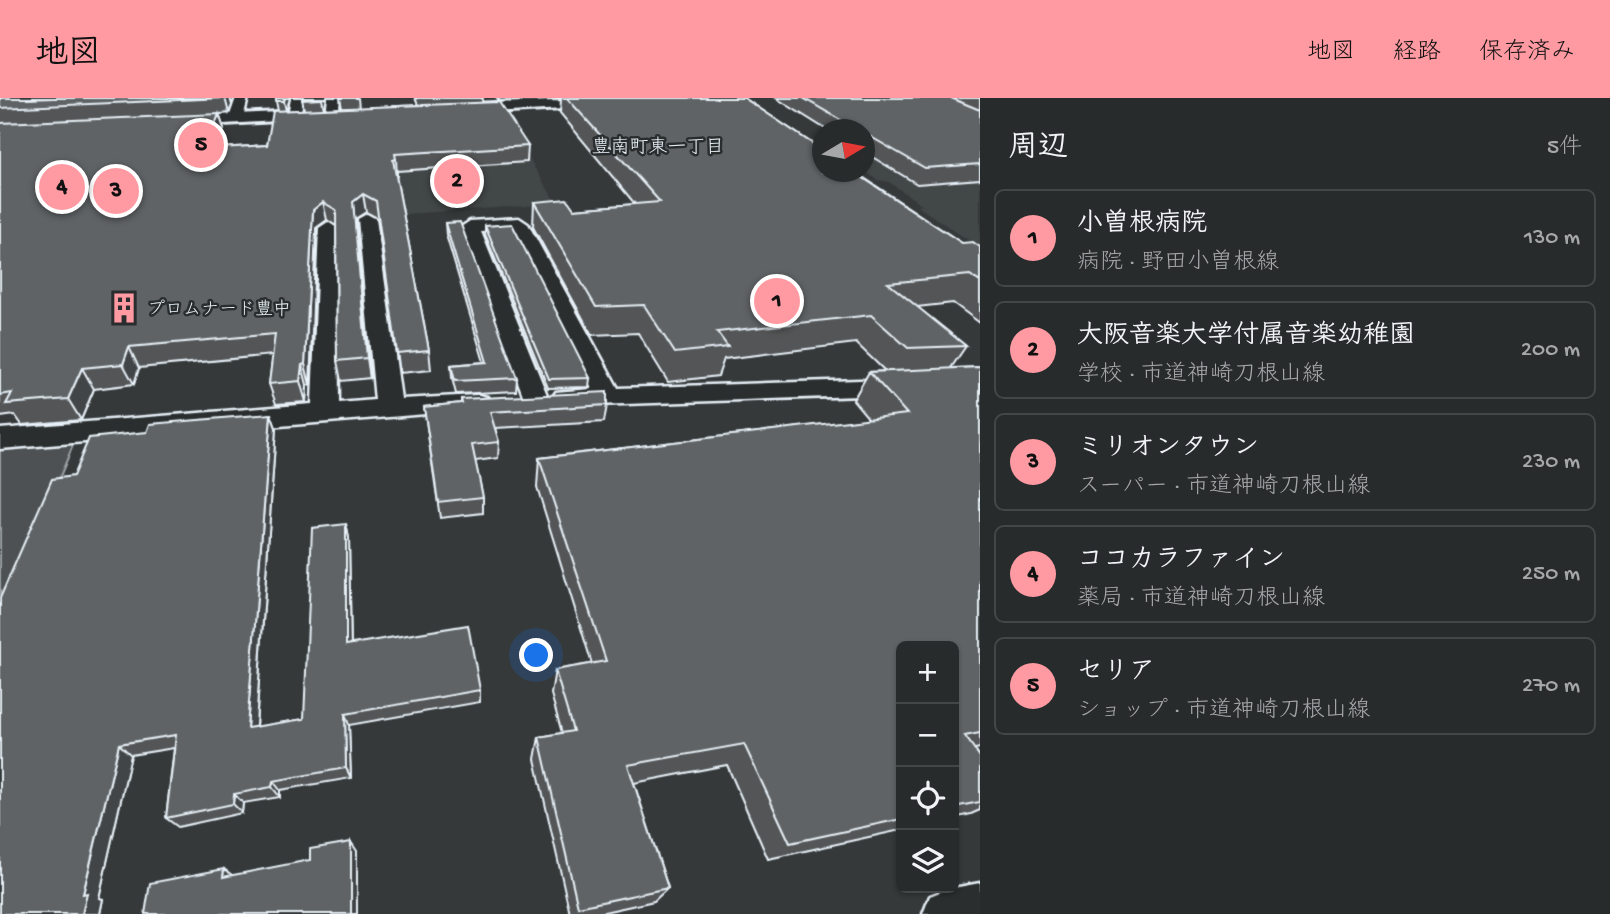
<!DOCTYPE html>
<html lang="ja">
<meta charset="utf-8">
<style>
:root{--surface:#282b2c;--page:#303334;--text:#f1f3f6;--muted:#a5a7a9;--line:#444748;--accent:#ff9aa2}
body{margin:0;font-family:"Gochi Hand","Klee One",sans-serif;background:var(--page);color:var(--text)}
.controls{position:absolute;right:21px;bottom:21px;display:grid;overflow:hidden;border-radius:10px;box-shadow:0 2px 5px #0004}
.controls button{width:63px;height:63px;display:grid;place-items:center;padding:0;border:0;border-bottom:2px solid var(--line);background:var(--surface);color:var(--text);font:35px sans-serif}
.compass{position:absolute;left:812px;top:21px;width:63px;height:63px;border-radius:50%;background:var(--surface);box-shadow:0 2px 5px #0004;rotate:80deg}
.you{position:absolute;left:537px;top:558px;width:24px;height:24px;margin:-18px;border:5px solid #fff;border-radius:50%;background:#1a73e8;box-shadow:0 0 0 10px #1a73e833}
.badge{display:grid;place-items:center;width:46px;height:46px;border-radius:50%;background:var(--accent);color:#111;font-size:23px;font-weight:700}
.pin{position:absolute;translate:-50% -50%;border:4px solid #fff;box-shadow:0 2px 7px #0006}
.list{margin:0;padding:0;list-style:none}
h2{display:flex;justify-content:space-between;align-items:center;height:91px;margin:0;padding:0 28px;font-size:30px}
h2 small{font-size:23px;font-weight:400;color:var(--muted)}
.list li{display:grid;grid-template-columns:46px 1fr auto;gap:21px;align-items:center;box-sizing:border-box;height:98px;margin:0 14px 14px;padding:0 14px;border:2px solid var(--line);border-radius:10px}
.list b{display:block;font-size:26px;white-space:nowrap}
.list p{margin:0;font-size:23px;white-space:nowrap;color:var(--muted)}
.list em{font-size:23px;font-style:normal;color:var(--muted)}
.icon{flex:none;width:38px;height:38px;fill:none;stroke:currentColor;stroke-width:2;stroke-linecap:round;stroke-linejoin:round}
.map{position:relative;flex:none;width:980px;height:816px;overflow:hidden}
header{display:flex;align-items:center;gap:42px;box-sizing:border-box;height:98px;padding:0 35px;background:var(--accent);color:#111}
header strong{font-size:33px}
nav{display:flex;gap:38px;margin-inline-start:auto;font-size:24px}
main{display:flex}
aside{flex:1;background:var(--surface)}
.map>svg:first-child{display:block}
.built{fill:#424647}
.green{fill:#4d5152;stroke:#9aa1a5;stroke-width:2}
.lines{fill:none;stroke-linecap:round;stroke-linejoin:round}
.street-casing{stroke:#e8f1f8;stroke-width:5}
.secondary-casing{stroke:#e8f1f8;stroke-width:6}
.street{fill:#2a2d2e;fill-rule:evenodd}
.secondary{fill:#2a2d2e;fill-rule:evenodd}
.wall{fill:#525557;stroke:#e8f1f8;stroke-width:2}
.shaded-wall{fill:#424547;stroke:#e8f1f8;stroke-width:2}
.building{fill:#5f6365;stroke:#e8f1f8;stroke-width:2}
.labels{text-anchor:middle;stroke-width:5;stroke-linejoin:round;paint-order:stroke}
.far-poi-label{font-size:18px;fill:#e8f1f8;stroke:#2a2d2e;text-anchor:start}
.far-neighbourhood-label{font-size:19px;fill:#e8f1f8;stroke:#2a2d2e}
</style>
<header>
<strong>地図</strong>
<nav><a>地図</a><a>経路</a><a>保存済み</a></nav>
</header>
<main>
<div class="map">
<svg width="980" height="816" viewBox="0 0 980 816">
<rect width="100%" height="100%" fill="#35393a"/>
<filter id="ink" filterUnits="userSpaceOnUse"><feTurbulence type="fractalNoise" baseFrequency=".0143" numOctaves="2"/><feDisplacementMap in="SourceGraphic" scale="14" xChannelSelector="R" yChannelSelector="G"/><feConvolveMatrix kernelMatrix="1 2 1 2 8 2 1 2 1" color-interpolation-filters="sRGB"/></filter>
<g filter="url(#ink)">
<path class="built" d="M980,28V150L917,108L922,107L889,84L877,82L865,73V35Z
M522,49L557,106L375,118L368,59Z"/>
<path class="green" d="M74,345L0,521V352Z"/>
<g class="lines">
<g class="street-casing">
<path id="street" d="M236,0H248L243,20L236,24L229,20Z
M291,0H303L300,21L288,18Z
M328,0H340L338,19L326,16Z
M367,116L376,121L401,301L478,297L487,299L491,305L487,311L0,351V331L312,306L319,130L328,124L337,130L339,305L375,302L358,121Z
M519,120L528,126L618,290L980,278V294L565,308L556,306L552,300L556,294L592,291L513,132L481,134L549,302L545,308H527L461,129L470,123Z
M980,785V816H923L930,798L948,791Z"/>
</g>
<g class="secondary-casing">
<path id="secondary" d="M612,0L618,2V8L452,17L444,12L452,7Z
M325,12L333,17L331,20L168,29L160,24L168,19Z"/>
</g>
<use href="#street" class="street"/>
<use href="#secondary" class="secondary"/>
</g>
<path class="wall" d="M0,0H230L232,7L229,15L219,16L224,31L217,50L267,47L278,13L276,3L290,0L286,13L304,12L302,0H327L324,11L342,10L340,0H358L359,10L418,7L415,0H483L482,4L528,48L527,64L397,73V78H396L429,252L431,272L400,275L379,121L366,114L355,121L370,280L341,283L337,263L336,128L327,122L316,130L310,287H307L306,304L276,306L269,286L273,257L139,270L134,286L94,291L81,322L22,327L15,317L0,319Z
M497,0H744L962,145L980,149V225L953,205L917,209L966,248L951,270L980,269V650L975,651L980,659V712L971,716L954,720V548H901V732L768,761L727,667L634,685L668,790L654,803L595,816H570L535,661L539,639L562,635L551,596L555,572L592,566L537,389L539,360L869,321L853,302L869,274L885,273L856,245L724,261L718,278L668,284L638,235L592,237L533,129L534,104L574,111L635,106L560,15L561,2L500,3Z
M776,0H980V81L917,86L864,54V32H827Z
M445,125L517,280L516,293L456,296L452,280L451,267L484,264L446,137Z
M485,128L590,280L589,289L548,290L485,136Z
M461,301L607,307L604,324L495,330L499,344L498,360L475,363L483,399V415L440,420L424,309L461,305Z
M271,316L276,330L256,629L304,621L346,426L349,440L351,546L480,592V604L349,627L351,680L280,692V699L243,705L242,715L178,729L166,720L174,650L131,657L99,800L103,801L100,816L73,378L147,334Z"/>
<path class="shaded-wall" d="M225,0H230L232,7L229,15Z
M285,0H290L286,13L284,3Z
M323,0H327L324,11L322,1Z
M219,16L224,31L211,67L206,51Z
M396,61L397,78H394L393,62Z
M363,96L366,114L355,121L370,280L367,260L353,104Z
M323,104L327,122L316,130L310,287L305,266L313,112Z
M129,249L139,270L134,286L123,266Z
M302,267L307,287L306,304L300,283Z
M82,270L94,291L81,322L68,301Z
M271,316L276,330L255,641L247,630Z
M346,426L349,440L351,559L346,547Z
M345,616L349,627L351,680L346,670Z
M119,646L131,657L99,800L103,801L100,816H82L83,796Z
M273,683L280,692V699L272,689Z
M234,696L243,705L242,715L233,706Z
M351,744L357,753V816H351Z
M224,771L236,780L223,779Z"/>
<path class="building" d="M0,0H26L27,1L53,0H225L0,10Z
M276,0H285L284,3H276Z
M302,0H323L322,1L302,2Z
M567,0H744L822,52V74H854L962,145L973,144L980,149V184L970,177L888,185L966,248L908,250L871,217L717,234L728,249L675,255L644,207L596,209L534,104L567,101L574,111L660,104Z
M803,0H951L980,12V66L925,70L864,35V32H858Z
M499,4L528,48L395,56L396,61L393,62L429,252L397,255L376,103L363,96L353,104L367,260L337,263L336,112L323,104L313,112L305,266L302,267L300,283L269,286L275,236L129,249L123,266L82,270L68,301L6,306L12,295L0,297V25L219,16L206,51L267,47L273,13Z
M460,124L517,280L455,283L451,267L487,264L445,125Z
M512,126L590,280L549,281L485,128Z
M980,269V635L965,638L980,659V704L954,709V548H901V721L790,745L744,646L628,667L668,790L578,809L539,639L573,633L555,572L606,563L539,360L907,316L869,274Z
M607,294V307L490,314L499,344L472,347L483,399L438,404L424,309L462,305L461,301Z
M271,316L247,630L304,621L312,430L346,426V547L468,527L480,592L345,616L346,670L273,683L272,689L234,696L233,706L166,720L176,637L119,646L83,796L87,795L82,816H0V500L52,381L73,378L89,340L147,334L150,326Z
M351,744V816H145L150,785L224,771L223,779L310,762V751Z"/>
</g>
<defs>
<g id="building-bare" transform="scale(2.415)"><path d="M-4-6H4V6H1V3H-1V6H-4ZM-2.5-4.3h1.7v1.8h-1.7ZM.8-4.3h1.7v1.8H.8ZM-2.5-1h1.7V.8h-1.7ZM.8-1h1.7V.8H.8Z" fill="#ff9aa2" stroke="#2a2d2e" stroke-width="2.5" paint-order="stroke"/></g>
</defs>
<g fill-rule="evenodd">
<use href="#building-bare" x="124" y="210"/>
</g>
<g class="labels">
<g class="far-poi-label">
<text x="147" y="216">プロムナード豊中</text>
</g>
<g class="far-neighbourhood-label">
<text x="658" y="54">豊南町東一丁目</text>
</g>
</g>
</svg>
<div class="controls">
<button>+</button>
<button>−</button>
<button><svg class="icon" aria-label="locate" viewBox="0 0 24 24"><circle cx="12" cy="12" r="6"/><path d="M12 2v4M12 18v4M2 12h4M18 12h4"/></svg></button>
<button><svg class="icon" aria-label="layers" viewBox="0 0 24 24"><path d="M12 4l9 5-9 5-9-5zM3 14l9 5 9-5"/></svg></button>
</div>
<svg class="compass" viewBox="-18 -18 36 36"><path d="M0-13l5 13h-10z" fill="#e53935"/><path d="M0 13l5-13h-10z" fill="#a5a7a9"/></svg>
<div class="you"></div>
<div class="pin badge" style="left:777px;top:203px">1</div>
<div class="pin badge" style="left:457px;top:83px">2</div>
<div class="pin badge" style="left:116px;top:93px">3</div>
<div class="pin badge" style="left:62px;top:89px">4</div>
<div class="pin badge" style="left:201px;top:47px">5</div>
</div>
<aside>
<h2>周辺<small>5件</small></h2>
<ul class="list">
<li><span class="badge">1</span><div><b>小曽根病院</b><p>病院 · 野田小曽根線</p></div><em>130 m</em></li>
<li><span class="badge">2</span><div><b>大阪音楽大学付属音楽幼稚園</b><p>学校 · 市道神崎刀根山線</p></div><em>200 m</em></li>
<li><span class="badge">3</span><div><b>ミリオンタウン</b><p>スーパー · 市道神崎刀根山線</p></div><em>230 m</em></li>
<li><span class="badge">4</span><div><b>ココカラファイン</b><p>薬局 · 市道神崎刀根山線</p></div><em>250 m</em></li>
<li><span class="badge">5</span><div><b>セリア</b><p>ショップ · 市道神崎刀根山線</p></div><em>270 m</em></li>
</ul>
</aside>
</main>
